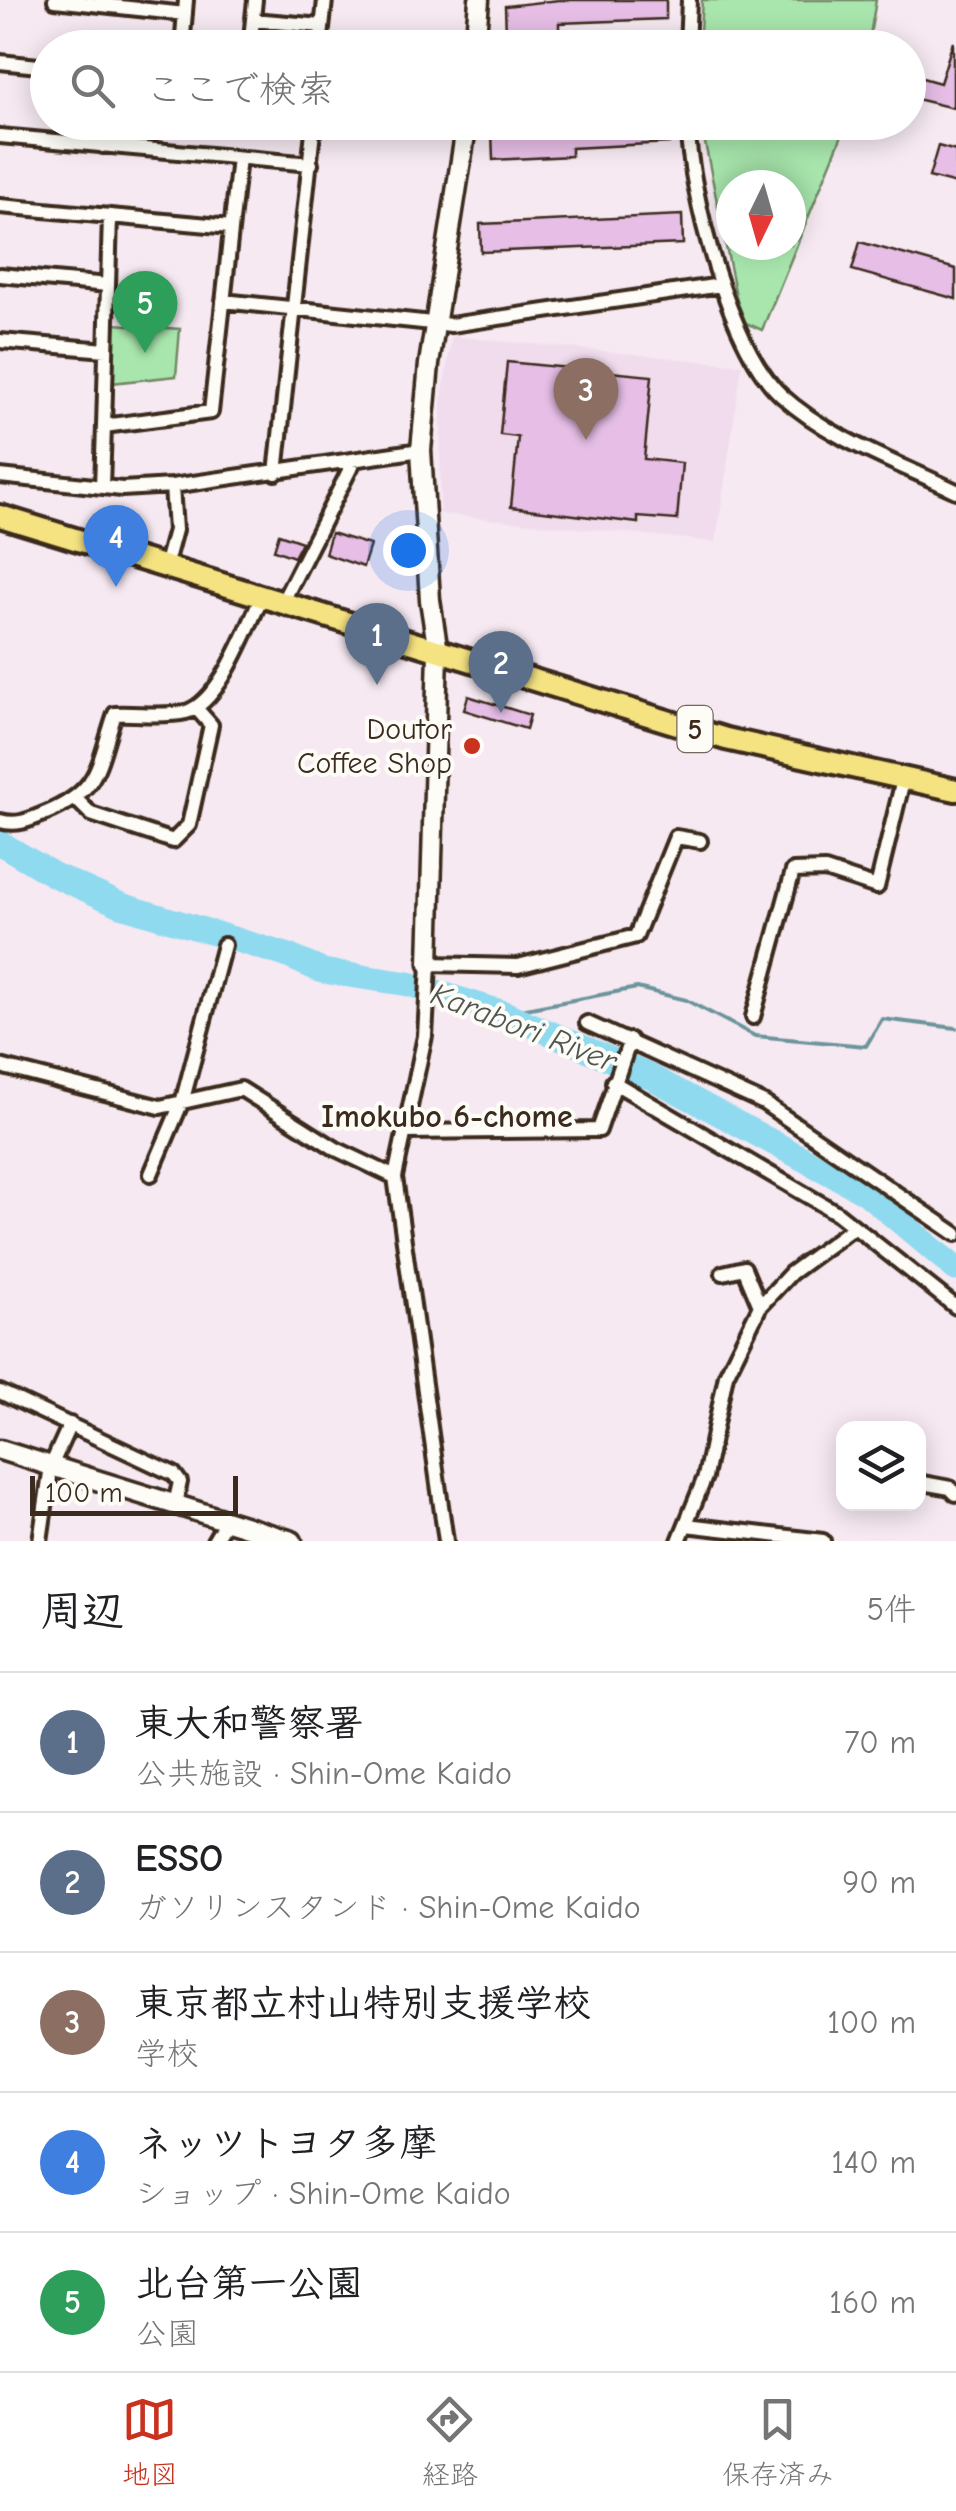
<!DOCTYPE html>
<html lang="ja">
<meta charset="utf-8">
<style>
:root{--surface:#fff;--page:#f6f6f6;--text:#202124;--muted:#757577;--line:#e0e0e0;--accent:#c8321e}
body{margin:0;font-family:"Comic Neue","Klee One",sans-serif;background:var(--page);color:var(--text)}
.controls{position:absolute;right:30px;bottom:30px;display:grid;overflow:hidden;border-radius:20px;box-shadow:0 5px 25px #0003}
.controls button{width:90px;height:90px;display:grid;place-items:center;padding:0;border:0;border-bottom:2px solid var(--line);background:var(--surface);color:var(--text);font:50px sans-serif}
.compass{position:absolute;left:716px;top:170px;width:90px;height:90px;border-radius:50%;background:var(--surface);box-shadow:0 5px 25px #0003;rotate:185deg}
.scale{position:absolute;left:30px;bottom:25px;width:208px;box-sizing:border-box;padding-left:10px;border:5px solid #3b2a1e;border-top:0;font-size:28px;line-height:35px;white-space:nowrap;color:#3b2a1e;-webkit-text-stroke:8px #fdfcf7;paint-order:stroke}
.you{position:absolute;left:408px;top:550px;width:35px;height:35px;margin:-25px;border:8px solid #fff;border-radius:50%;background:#1a73e8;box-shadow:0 0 0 15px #1a73e833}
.badge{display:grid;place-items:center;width:65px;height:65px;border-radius:50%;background:var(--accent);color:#fff;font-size:32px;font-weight:700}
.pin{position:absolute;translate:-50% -82px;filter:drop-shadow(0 2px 5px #0008)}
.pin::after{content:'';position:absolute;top:52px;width:35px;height:30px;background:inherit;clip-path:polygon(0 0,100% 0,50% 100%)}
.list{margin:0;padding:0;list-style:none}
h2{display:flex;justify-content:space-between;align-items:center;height:130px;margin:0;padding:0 40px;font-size:42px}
h2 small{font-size:32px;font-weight:400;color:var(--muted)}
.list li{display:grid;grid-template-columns:65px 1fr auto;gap:30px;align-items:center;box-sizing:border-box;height:140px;padding:0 40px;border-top:2px solid var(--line)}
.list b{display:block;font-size:38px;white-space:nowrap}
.list p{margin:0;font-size:32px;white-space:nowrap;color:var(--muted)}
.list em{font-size:32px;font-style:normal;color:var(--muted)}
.icon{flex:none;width:55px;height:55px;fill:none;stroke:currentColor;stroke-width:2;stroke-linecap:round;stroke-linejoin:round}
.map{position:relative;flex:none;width:956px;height:1541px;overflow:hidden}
.search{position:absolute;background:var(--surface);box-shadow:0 5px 25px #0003;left:30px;right:30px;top:30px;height:110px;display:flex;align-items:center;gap:25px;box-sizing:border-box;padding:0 35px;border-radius:55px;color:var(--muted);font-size:38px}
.sheet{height:830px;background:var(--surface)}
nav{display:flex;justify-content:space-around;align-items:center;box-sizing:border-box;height:140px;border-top:2px solid var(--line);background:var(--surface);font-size:28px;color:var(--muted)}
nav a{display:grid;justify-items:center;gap:5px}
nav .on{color:var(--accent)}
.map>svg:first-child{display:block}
.built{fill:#f1dcee}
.green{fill:#a8e6ad;stroke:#728866;stroke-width:2.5;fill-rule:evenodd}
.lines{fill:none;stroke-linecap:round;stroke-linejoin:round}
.stream{stroke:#6d949b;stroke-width:4}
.river{stroke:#8fdaef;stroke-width:25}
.building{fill:#e6bee6;stroke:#3b2a1e;stroke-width:2.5}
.minor-casing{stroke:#3b2a1e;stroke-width:20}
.tertiary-casing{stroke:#3b2a1e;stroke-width:25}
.primary-casing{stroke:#3b2a1e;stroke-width:28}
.minor{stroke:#fdfcf7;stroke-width:12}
.tertiary{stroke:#fdfcf7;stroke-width:18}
.primary{stroke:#f5e382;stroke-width:20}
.poi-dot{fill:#c8321e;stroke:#fdfcf7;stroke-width:4}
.labels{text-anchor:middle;stroke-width:8;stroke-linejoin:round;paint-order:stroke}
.shield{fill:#fdfcf7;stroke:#75695f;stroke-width:2.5}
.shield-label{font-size:28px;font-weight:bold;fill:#3b2a1e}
.poi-label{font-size:30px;fill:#3b2a1e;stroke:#fdfcf7;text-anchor:end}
.water-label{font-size:32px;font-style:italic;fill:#505652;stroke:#fdfcf7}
.neighbourhood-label{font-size:32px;font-weight:bold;fill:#3b2a1e;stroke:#fdfcf7}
</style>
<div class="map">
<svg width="956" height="1541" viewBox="0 0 956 1541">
<rect width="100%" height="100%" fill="#f6e9f2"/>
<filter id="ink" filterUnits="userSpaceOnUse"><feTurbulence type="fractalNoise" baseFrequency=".01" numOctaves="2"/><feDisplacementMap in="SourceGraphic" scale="20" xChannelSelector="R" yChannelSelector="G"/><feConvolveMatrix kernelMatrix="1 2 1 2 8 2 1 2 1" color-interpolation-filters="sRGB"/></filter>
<g filter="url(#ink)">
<path class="built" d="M452,336L742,365L716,542L440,514L441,404Z"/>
<path class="green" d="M702,0H876L868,47H699Z
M701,123H847L762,330L746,323L737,301ZM791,185V245H731V185Z
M114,324L180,329L176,376L111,383Z"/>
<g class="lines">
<path class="stream" d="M504,1013L637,988L686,1000L755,1036L866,1046L882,1019L956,1028"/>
<path class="river" d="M0,843L54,875L121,905L286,955L322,971L409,984L504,1013L651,1077L865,1192L956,1269"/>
</g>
<path class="building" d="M559,0H666V19L559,23V30L506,33L505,6Z
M953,42V108L908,97V74L940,83Z
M570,122H668L669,143L571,148V156L493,160L492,131L570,127Z
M938,146L956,151V184L929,177Z
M682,215L683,244L481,252L480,224Z
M860,242L956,269V299L852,270Z
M507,362L652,376L644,459L682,463L677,520L638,517V523L511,507L518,437L500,435Z
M331,533L370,545L363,567L325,554Z
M279,534L302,542L294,557L274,550Z
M468,696L530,715L526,729L464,710Z"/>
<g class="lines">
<g class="minor-casing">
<path id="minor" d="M55,0L185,14
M253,20L322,26
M182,48L186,0
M250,48L255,0
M320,48L325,0
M687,48L689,0
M0,62L48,67
M687,122C690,193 729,347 781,395C829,439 898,463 956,491
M0,136L311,164
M103,146L105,122
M0,206L231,227
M110,216L104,426L211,412L239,158
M0,275L108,285
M223,301L451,325L721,285
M0,341L106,350
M276,473L314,122
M0,476L122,489L172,486L421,450
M102,487L104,426
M165,567L175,530L172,486
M282,603L354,461
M77,800L91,814L173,841L189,825L211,725L196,708
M0,821C18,826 29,820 46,813C101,790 97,766 115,714C137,713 165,717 186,712C221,702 247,627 262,597
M753,1017L793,871L825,870L877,887L903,780
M587,1023L764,1103L956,1234
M0,1066L160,1107L241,1089L336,1149L395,1177
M613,1082L837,1213L956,1307
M405,1132L599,1130L630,1040
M151,1174L183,1099L224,945
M723,1273L744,1268L760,1306
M0,1392L174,1474L180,1482L175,1504
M918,1482L950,1488L956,1494
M686,1525L823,1541
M40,1541L51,1466L70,1424
M214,1541L226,1521
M446,1541L395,1177L425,1036L429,964L518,966L636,936L676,837L700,841
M679,1541L705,1477L726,1375L760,1306L791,1273L854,1227"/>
</g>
<g class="tertiary-casing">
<path id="tertiary" d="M475,48L479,0
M429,964L438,652L430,600L421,450L429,364L467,122
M0,1450L292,1541"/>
</g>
<g class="primary-casing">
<path id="primary" d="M0,516L726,739L956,790"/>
</g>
<use href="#minor" class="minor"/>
<use href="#tertiary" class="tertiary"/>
<use href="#primary" class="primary"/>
</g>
</g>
<circle class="poi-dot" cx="472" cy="746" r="10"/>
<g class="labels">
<rect class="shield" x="677.5" y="706" width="35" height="46" rx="8"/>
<g class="shield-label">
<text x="695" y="739">5</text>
</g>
<g class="poi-label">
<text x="452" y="739">Doutor<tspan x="452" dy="34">Coffee Shop</tspan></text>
</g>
<g class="water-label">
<text transform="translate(524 1027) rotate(21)" y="11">Karabori River</text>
</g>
<g class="neighbourhood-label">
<text x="447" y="1127">Imokubo 6-chome</text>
</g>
</g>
</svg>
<div class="controls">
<button><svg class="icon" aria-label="layers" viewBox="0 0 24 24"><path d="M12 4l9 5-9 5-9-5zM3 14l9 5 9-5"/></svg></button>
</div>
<svg class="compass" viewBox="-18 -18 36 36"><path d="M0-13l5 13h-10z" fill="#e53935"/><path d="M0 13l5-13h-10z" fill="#757577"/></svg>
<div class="scale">100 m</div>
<div class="you"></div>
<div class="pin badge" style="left:377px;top:685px;background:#5c6f8a">1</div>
<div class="pin badge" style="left:501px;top:713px;background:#5c6f8a">2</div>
<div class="pin badge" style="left:586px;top:440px;background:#8d6e63">3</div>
<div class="pin badge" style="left:116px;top:587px;background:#3f7fe0">4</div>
<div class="pin badge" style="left:145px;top:353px;background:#2e9e5b">5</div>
<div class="search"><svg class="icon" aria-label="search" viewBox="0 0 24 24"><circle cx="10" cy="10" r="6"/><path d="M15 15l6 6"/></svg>ここで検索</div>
</div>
<section class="sheet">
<h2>周辺<small>5件</small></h2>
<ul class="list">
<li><span class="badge" style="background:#5c6f8a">1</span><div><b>東大和警察署</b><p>公共施設 · Shin-Ome Kaido</p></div><em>70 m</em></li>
<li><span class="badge" style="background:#5c6f8a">2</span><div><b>ESSO</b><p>ガソリンスタンド · Shin-Ome Kaido</p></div><em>90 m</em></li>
<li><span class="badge" style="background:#8d6e63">3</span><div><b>東京都立村山特別支援学校</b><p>学校</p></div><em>100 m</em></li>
<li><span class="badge" style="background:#3f7fe0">4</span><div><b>ネッツトヨタ多摩</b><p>ショップ · Shin-Ome Kaido</p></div><em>140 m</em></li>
<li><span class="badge" style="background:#2e9e5b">5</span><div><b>北台第一公園</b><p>公園</p></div><em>160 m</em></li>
</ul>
</section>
<nav>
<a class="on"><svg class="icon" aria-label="map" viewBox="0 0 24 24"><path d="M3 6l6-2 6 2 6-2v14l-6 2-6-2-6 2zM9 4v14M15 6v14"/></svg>地図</a>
<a><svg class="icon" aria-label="directions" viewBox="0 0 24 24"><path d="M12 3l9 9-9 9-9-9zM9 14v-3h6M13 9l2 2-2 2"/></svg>経路</a>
<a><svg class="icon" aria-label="saved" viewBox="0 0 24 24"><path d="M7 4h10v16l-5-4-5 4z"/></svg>保存済み</a>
</nav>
